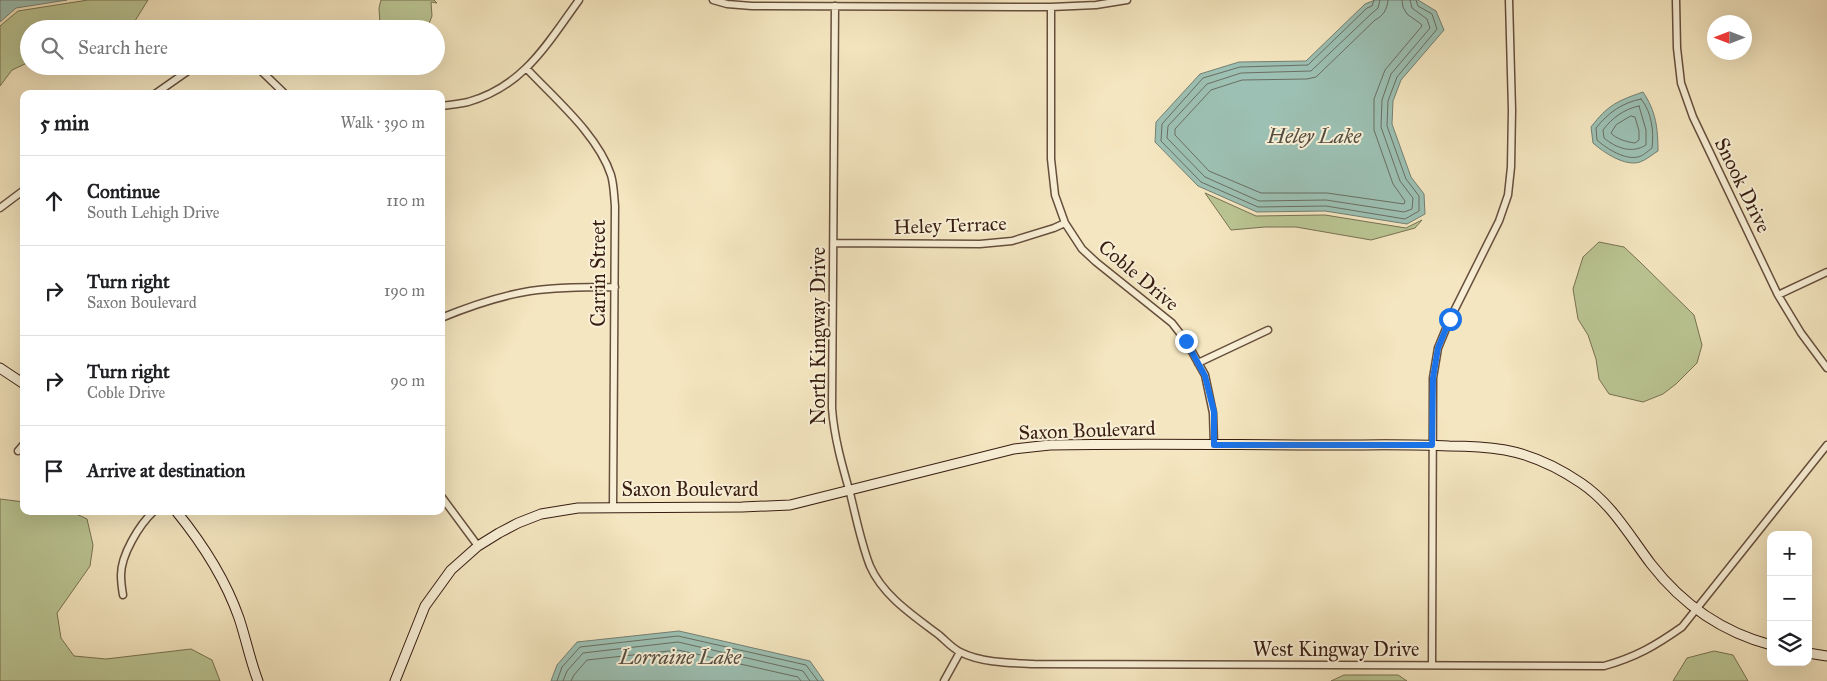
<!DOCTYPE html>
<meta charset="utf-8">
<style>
:root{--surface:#fff;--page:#f6f6f6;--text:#202124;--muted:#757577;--line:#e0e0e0}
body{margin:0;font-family:"IM FELL Great Primer",serif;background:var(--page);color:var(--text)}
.controls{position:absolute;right:15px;bottom:15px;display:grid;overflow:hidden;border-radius:10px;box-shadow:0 5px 20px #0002}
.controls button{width:45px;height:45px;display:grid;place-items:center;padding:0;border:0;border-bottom:1px solid var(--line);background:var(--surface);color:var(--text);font:25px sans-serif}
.compass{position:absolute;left:1707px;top:15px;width:45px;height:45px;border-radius:50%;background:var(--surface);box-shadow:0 5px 20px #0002;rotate:270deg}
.stop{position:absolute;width:15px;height:15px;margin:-11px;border:4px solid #1a73e8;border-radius:50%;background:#fff}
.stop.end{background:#1a73e8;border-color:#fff;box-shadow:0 1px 5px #0008}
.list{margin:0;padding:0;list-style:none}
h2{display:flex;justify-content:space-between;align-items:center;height:65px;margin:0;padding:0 20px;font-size:21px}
h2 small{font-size:16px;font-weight:400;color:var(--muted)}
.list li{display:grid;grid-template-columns:32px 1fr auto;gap:15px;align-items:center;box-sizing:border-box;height:90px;padding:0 20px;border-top:1px solid var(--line)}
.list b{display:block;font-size:19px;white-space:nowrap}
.list p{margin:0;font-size:16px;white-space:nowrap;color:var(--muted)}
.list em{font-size:16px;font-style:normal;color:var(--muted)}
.icon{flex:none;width:28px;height:28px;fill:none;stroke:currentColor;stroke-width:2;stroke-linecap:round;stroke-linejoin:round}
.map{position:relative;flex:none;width:1827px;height:681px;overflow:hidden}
.search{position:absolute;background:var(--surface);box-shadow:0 5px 20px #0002;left:20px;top:20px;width:425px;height:55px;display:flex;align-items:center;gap:12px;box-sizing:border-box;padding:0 18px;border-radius:28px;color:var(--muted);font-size:19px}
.panel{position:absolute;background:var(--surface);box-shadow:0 5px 20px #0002;left:20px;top:90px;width:425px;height:425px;border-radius:10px}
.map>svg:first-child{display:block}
.green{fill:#bac593;stroke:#787152}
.water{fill:#9cc0b3;stroke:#747f72}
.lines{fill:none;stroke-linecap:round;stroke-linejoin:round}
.shore{stroke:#6a6e62;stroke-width:1}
.street-casing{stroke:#664f3d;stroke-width:9}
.secondary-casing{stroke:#371d11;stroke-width:11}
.street{stroke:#f8efd6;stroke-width:6}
.secondary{stroke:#f8efd6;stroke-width:9}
.route{stroke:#1a73e8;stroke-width:6}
.labels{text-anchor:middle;stroke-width:4;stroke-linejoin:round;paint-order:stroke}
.street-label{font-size:20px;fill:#371d11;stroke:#f8efd6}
.water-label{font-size:21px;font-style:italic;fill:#554e42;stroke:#f8efd6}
</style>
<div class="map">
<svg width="1827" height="681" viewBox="0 0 1827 681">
<rect width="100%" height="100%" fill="#f4e6c0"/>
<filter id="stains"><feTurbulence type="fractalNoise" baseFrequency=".004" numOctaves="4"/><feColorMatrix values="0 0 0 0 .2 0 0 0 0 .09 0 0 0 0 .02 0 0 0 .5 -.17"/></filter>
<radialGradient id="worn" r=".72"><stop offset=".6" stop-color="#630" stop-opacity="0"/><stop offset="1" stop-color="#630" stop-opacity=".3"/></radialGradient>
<path class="green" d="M88,0H148L133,24L131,29H29V62L12,70L0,86V26L18,11Z
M381,0H434L437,3L431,2L432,16L427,29H385L380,24L379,8Z
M1205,193L1256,216L1325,215L1406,228L1422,220L1415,228L1371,240L1296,227H1265L1231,230Z
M1599,242L1624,247L1640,262L1694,315L1702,345L1697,363L1676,384L1663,394L1643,402L1609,394L1599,379L1596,359L1588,335L1578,319L1573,289L1583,257Z
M0,499L24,502V511H70L87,519L93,545L90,566L57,613L61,638L74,656L106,659L191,649L212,660L220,681H0Z
M1714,651L1733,655L1748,681H1673L1687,658Z
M1344,675H1398L1407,681H1331Z"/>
<path class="water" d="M0,0H67L16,8L0,22Z
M1375,0H1418L1436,11L1444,30L1401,80L1393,101L1392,124L1411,177L1424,194L1425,214L1407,224L1325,211L1257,212L1198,186L1155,142L1156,122L1200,74L1239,62L1306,61L1365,4Z
M1643,92C1656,111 1658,129 1658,151C1653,154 1646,160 1640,162C1625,167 1603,152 1593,143L1591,127C1608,105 1617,101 1643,92Z
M679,631L810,661L824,681H551L557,665L577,642Z"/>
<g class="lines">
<path class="shore" d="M1374,0L1372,6L1367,8L1308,65L1240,67L1203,78L1162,124L1161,141L1201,182L1258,207L1326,206L1405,219L1419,211V196L1406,179L1387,126L1388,101L1397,77L1437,29L1432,14L1418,6L1416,0
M1380,0L1378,8L1371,14L1311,71L1241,73L1207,84L1168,126L1167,138L1205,177L1259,201L1326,200L1404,212L1412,209L1413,198L1400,181L1381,127L1382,100L1391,74L1430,28L1427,19L1412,8L1410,0
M1388,0C1387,10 1383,16 1375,20L1316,77L1307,79L1242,80L1211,90L1175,129V135L1209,171L1261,193H1327L1404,204L1405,201L1393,184L1374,130V99L1385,70L1422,26L1421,24L1407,14L1403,7L1402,0
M1641,99C1652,112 1654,132 1652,148C1648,151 1643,156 1638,157C1625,160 1607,149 1597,140L1596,128C1609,112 1622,103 1641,99Z
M1639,106L1646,130V145C1632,154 1616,148 1604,138L1603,130C1612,118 1624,109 1639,106Z
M1631,116L1635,117L1639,131V140L1635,143C1627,142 1616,139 1611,133L1616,125Z
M557,681L562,667L580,647L678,636L806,665L818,681
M563,681L567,671L583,653L678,642L803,671L810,681
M571,681L574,675L587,660L678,650L798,677L801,681"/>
<g class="street-casing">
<path id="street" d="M713,0L727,4L752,6L1051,7L1096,5L1127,0
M1676,0L1677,48L1681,83L1693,117L1778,295L1801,333L1827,368
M835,6L832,408C834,437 842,465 850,493C856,517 861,543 870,566C883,596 914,616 939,635C946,641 952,648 960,652C982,663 1010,663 1034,664L1604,666C1636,657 1655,646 1682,627L1827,445
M1051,7V159L1055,195L1065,223L1082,249L1096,262L1172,323L1186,341L1205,375L1213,413L1214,445
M256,66L285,94
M527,69C555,99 598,135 611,175C614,185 614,196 615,206L613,508
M155,94L195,66
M441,106C450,105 459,104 468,102C524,86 547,44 579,0
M0,208L24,190
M834,243L980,244L1012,241L1054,228L1065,223
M1778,295L1827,272
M441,318C470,306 499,296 530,291C558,287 586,287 615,287
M1198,363L1268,330
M18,451L24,444
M441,496L478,546
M123,595C122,589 121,582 121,575C121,555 139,525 154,511
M1432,665L1433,378L1438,348L1450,319L1499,221L1508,195L1511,167L1512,110L1509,0
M944,681L960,652"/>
</g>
<g class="secondary-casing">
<path id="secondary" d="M0,368L24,384
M176,511C202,543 225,578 239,618C246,639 250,660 258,681
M1808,653L1827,656
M395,681L425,606L451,570L478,546L499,533L518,523L541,514L578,508L742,507L790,505L1014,449L1050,445C1145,443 1239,445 1334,445C1372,445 1411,444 1449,446C1468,446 1487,447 1505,450C1532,455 1559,468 1581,483C1612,504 1629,535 1651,564C1682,604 1722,632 1771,645"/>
</g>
<use href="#street" class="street"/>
<use href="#secondary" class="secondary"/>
</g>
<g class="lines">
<path class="route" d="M1186,341L1205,376L1214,412V445H1432L1433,378L1438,348L1450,319"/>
</g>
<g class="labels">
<g class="street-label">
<text transform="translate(1743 185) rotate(64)" y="7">Snook Drive</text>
<text transform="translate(950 225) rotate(-2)" y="7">Heley Terrace</text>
<text transform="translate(598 273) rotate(-90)" y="7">Carrin Street</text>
<text transform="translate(1139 275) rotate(40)" y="7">Coble Drive</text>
<text transform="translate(818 336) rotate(-90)" y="7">North Kingway Drive</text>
<text transform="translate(1087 430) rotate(-2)" y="7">Saxon Boulevard</text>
<text x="690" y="496">Saxon Boulevard</text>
<text x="1336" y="656">West Kingway Drive</text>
</g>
<g class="water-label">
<text x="1314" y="143">Heley Lake</text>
<text x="680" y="664">Lorraine Lake</text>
</g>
</g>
<rect width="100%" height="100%" filter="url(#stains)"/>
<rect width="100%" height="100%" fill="url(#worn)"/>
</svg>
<div class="controls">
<button>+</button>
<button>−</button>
<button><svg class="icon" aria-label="layers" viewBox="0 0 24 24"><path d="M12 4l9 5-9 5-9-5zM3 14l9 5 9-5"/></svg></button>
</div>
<svg class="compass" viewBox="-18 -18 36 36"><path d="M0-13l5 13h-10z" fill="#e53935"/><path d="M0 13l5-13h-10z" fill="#757577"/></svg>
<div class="stop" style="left:1450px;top:319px"></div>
<div class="stop end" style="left:1186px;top:341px"></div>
<div class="search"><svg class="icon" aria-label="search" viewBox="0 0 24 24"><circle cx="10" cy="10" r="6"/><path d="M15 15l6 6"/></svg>Search here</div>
<section class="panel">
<h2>5 min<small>Walk · 390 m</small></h2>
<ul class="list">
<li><svg class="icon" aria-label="ahead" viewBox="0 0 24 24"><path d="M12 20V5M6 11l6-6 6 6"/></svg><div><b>Continue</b><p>South Lehigh Drive</p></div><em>110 m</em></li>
<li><svg class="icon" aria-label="right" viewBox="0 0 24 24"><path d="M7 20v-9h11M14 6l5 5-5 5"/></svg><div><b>Turn right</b><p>Saxon Boulevard</p></div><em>190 m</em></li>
<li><svg class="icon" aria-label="right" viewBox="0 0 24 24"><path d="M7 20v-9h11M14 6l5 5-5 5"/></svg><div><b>Turn right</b><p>Coble Drive</p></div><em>90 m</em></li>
<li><svg class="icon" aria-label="arrive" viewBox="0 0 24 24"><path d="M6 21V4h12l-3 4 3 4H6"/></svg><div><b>Arrive at destination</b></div></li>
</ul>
</section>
</div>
